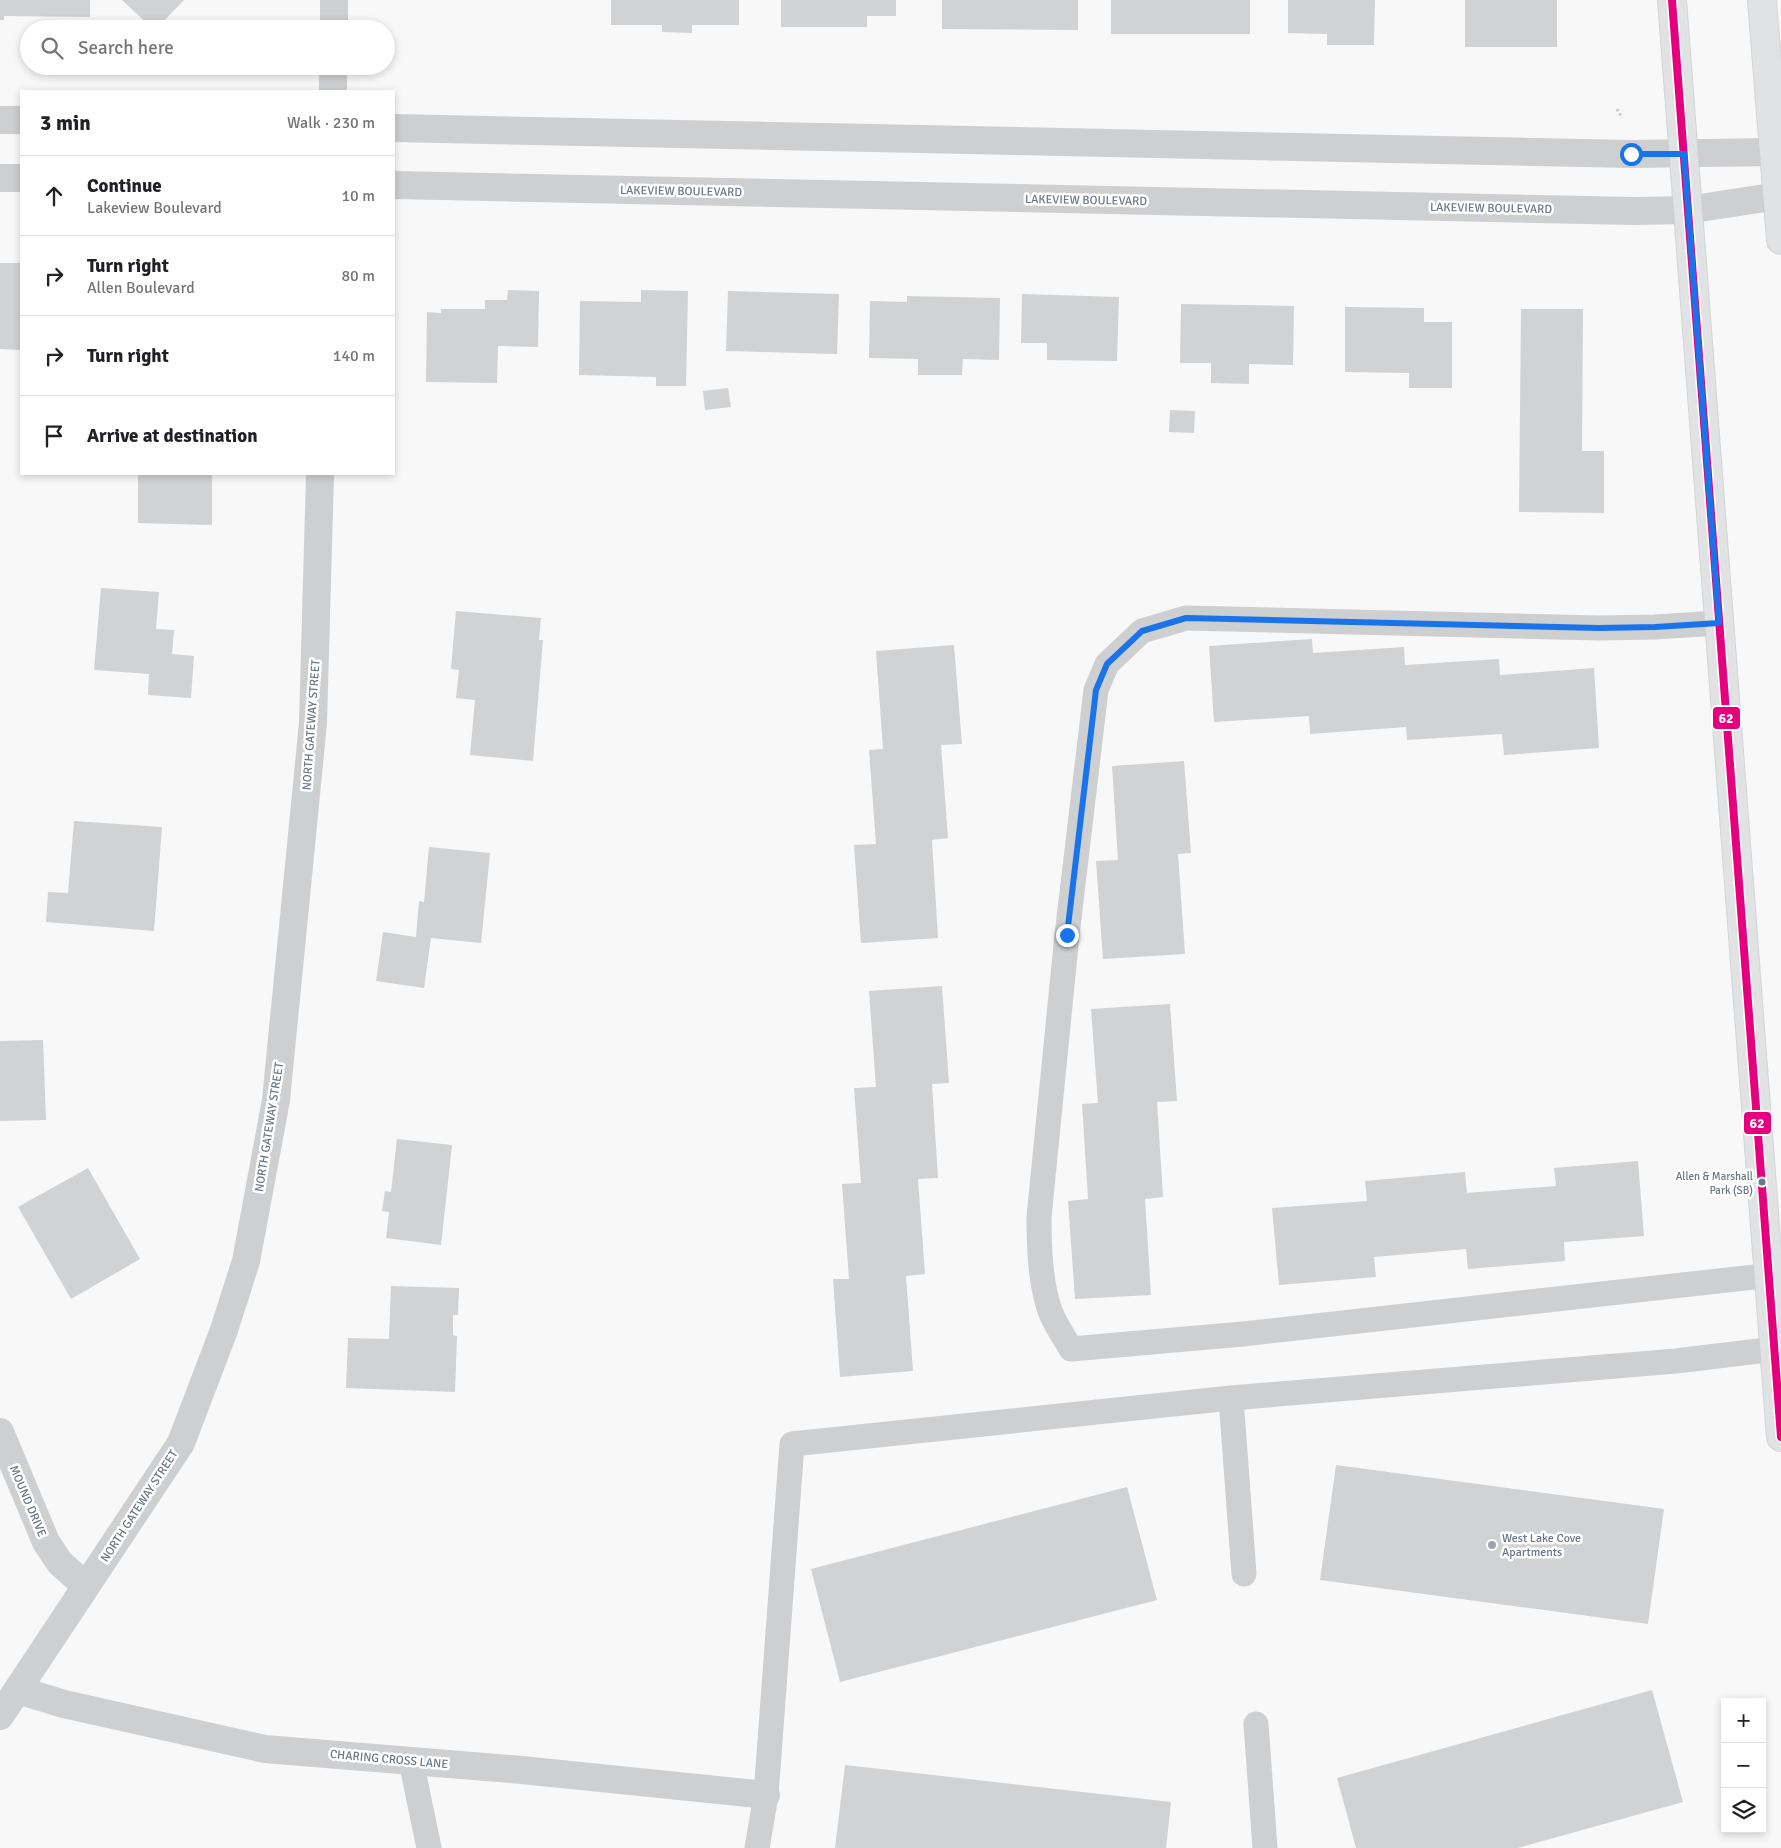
<!DOCTYPE html>
<meta charset="utf-8">
<style>
:root{--surface:#fff;--page:#f6f6f6;--text:#202124;--muted:#757577;--line:#e0e0e0}
body{margin:0;font-family:Signika,sans-serif;background:var(--page);color:var(--text)}
.controls{position:absolute;right:15px;bottom:15px;display:grid;overflow:hidden;border-radius:0px;box-shadow:0 2px 8px #0003}
.controls button{width:45px;height:45px;display:grid;place-items:center;padding:0;border:0;border-bottom:1px solid var(--line);background:var(--surface);color:var(--text);font:25px sans-serif}
.stop{position:absolute;width:15px;height:15px;margin:-11px;border:4px solid #1a73e8;border-radius:50%;background:#fff}
.stop.end{background:#1a73e8;border-color:#fff;box-shadow:0 1px 5px #0008}
.list{margin:0;padding:0;list-style:none}
h2{display:flex;justify-content:space-between;align-items:center;height:65px;margin:0;padding:0 20px;font-size:21px}
h2 small{font-size:16px;font-weight:400;color:var(--muted)}
.list li{display:grid;grid-template-columns:32px 1fr auto;gap:15px;align-items:center;box-sizing:border-box;height:80px;padding:0 20px;border-top:1px solid var(--line)}
.list b{display:block;font-size:19px;white-space:nowrap}
.list p{margin:0;font-size:16px;white-space:nowrap;color:var(--muted)}
.list em{font-size:16px;font-style:normal;color:var(--muted)}
.icon{flex:none;width:28px;height:28px;fill:none;stroke:currentColor;stroke-width:2;stroke-linecap:round;stroke-linejoin:round}
.map{position:relative;flex:none;width:1781px;height:1848px;overflow:hidden}
.search{position:absolute;background:var(--surface);box-shadow:0 2px 8px #0003;left:20px;top:20px;width:375px;height:55px;display:flex;align-items:center;gap:12px;box-sizing:border-box;padding:0 18px;border-radius:28px;color:var(--muted);font-size:19px}
.panel{position:absolute;background:var(--surface);box-shadow:0 2px 8px #0003;left:20px;top:90px;width:375px;height:385px;border-radius:0px}
.map>svg:first-child{display:block}
.building{fill:#d0d2d3}
.lines{fill:none;stroke-linecap:round;stroke-linejoin:round}
.secondary-casing{stroke:#d4d5d6;stroke-width:30}
.path{stroke:#cccdce;stroke-width:3;stroke-dasharray:2.5 2.5;stroke-linecap:butt}
.lane{stroke:#cecfd1;stroke-width:25}
.street{stroke:#cecfd1;stroke-width:28}
.secondary{stroke:#e1e2e3;stroke-width:28}
.bus-1-casing{stroke:#fff;stroke-width:11}
.bus-1{stroke:#e5007d;stroke-width:8}
.route{stroke:#1a73e8;stroke-width:6}
.bus-dot{fill:#6a7786;stroke:#fff;stroke-width:2}
.poi-dot{fill:#9ca4ae;stroke:#fff;stroke-width:2}
.labels{text-anchor:middle;stroke-width:5;stroke-linejoin:round;paint-order:stroke}
.bus-label{font-size:11px;fill:#6a7786;stroke:#fff;text-anchor:end}
.street-label{font-size:12px;fill:#6a7786;stroke:#fff}
.poi-label{font-size:12px;fill:#6a7786;stroke:#fff;text-anchor:start}
.line-badge{stroke:#fff;stroke-width:2}
.badge-label{font-size:14px;text-anchor:middle;font-weight:bold;fill:#fff}
</style>
<div class="map">
<svg width="1781" height="1848" viewBox="0 0 1781 1848">
<rect width="100%" height="100%" fill="#f8f8f8"/>
<path class="building" d="M0,0H90V17L4,16V20H0Z
M122,0H184L156,29H153Z
M611,0H739V25H692V33L662,32V25H611Z
M781,0H896V16H867V27H781Z
M942,0H1078V30L942,29Z
M1111,0H1250V34H1111Z
M1288,0H1375L1374,45H1327V34L1288,33Z
M1465,0H1557V47H1465Z
M0,263H21V350L0,349Z
M508,290L539,291L538,347L498,346L497,383L426,382L427,312L441,313V309H485V300H507Z
M641,290L688,291L686,386H656V377L579,375L580,301L641,302Z
M728,291L839,294L837,354L726,351Z
M1022,294L1119,297L1117,361L1047,360V343H1021Z
M907,296L1000,298L999,360L963,359L962,375H918V359L869,358L870,301L907,302Z
M1181,304L1294,306L1293,365L1249,364V384L1211,383V363H1180Z
M1345,307L1424,308V322H1452V388H1409V373L1345,372Z
M1521,309H1583L1582,451H1604V513L1519,512Z
M728,388L731,407L705,410L703,391Z
M1170,410L1195,411L1194,433L1169,432Z
M138,474H212V525L138,523Z
M101,588L159,592L156,629L174,630L172,654L194,656L191,698L148,695L149,674L94,670Z
M456,611L541,618L539,640H543L533,761L470,755L475,700L456,698L459,670L451,669Z
M1312,639L1313,653L1404,647L1405,665L1499,659L1500,675L1594,668L1599,748L1504,755L1502,734L1407,740L1406,727L1310,734L1309,716L1214,722L1209,646Z
M954,645L962,744L941,745L948,838L932,840L938,938L861,943L854,845L876,844L869,750L883,749L876,651Z
M1184,761L1191,853L1178,854L1185,954L1103,959L1096,861L1118,860L1112,766Z
M74,821L162,827L154,931L46,922L48,892L68,893Z
M429,847L490,853L481,943L431,938L424,988L376,981L383,932L416,937L419,901L424,902Z
M942,986L949,1083L932,1084L938,1178L918,1179L925,1274L906,1276L913,1371L840,1377L833,1279H849L842,1184L861,1183L854,1088L876,1087L869,991Z
M1170,1004L1177,1101L1157,1102L1163,1197L1145,1199L1151,1295L1075,1299L1068,1201L1088,1199L1082,1104L1098,1103L1091,1009Z
M43,1040L46,1120L0,1121V1041Z
M397,1139L452,1145L441,1245L386,1238L389,1212L382,1211L385,1191L391,1192Z
M1638,1161L1644,1236L1564,1242L1565,1261L1468,1269L1466,1249L1374,1257L1376,1277L1279,1285L1272,1208L1367,1201L1365,1181L1465,1172L1467,1193L1556,1186L1554,1168Z
M88,1168L140,1259L71,1299L18,1207Z
M391,1286L459,1288L458,1315H453V1335L457,1336L455,1392L346,1388L348,1338L389,1339Z
M1336,1465L1664,1509L1648,1624L1320,1580Z
M1127,1487L1157,1600L840,1682L811,1569Z
M1652,1690L1683,1802L1518,1848H1356L1337,1778Z
M845,1765L1171,1802L1166,1848H835Z"/>
<g class="lines">
<g class="secondary-casing">
<path id="secondary" d="M1672,0L1781,1437
M1762,0L1781,240"/>
</g>
<path class="path" d="M1617,109L1622,118"/>
<path class="lane" d="M1719,623L1655,627L1599,628L1186,618L1142,631L1107,664L1096,690L1067,935L1039,1217C1039,1247 1040,1281 1050,1311C1055,1324 1064,1337 1071,1349L1243,1334L1781,1274
M1231,1398L1244,1574
M1256,1724L1265,1848
M411,1761L429,1848
M757,1848L766,1795L792,1444L1231,1398L1676,1361L1775,1349"/>
<path class="street" d="M334,29V0
M333,91V66
M0,120H21
M394,128L1631,154L1775,152
M0,178H21
M394,185L1635,211L1687,210L1778,196
M0,1432L46,1542L60,1563L86,1586
M18,1690L64,1704L265,1749L522,1770L766,1795
M0,1716L181,1443L224,1330L246,1261L276,1100L313,723L320,474"/>
<use href="#secondary" class="secondary"/>
<g class="bus-1-casing">
<path id="bus-1" d="M1672,0L1781,1437"/>
</g>
<use href="#bus-1" class="bus-1"/>
</g>
<g class="lines">
<path class="route" d="M1067,935L1096,690L1107,664L1142,631L1186,618L1599,628L1655,627L1719,623L1684,154H1631"/>
</g>
<circle class="bus-dot" cx="1762" cy="1182" r="4.5"/>
<circle class="poi-dot" cx="1492" cy="1545" r="5"/>
<g class="labels">
<g class="bus-label">
<text x="1753" y="1180">Allen &amp; Marshall<tspan x="1753" dy="14">Park (SB)</tspan></text>
</g>
<g class="street-label">
<text transform="translate(681 191) rotate(1)" y="4">LAKEVIEW BOULEVARD</text>
<text transform="translate(1086 200) rotate(1)" y="4">LAKEVIEW BOULEVARD</text>
<text transform="translate(1491 208) rotate(1)" y="4">LAKEVIEW BOULEVARD</text>
<text transform="translate(311 725) rotate(-86)" y="4">NORTH GATEWAY STREET</text>
<text transform="translate(269 1127) rotate(-81)" y="4">NORTH GATEWAY STREET</text>
<text transform="translate(28 1501) rotate(67)" y="4">MOUND DRIVE</text>
<text transform="translate(139 1506) rotate(-57)" y="4">NORTH GATEWAY STREET</text>
<text transform="translate(389 1759) rotate(5)" y="4">CHARING CROSS LANE</text>
</g>
<g class="poi-label">
<text x="1502" y="1542">West Lake Cove<tspan x="1502" dy="14">Apartments</tspan></text>
</g>
</g>
<g class="line-badge">
<rect x="1712" y="706" width="29" height="24" rx="5" fill="#e5007d"/>
<rect x="1743" y="1111" width="29" height="24" rx="5" fill="#e5007d"/>
</g>
<g class="badge-label">
<text x="1726" y="723">62</text>
<text x="1757" y="1128">62</text>
</g>
</svg>
<div class="controls">
<button>+</button>
<button>−</button>
<button><svg class="icon" aria-label="layers" viewBox="0 0 24 24"><path d="M12 4l9 5-9 5-9-5zM3 14l9 5 9-5"/></svg></button>
</div>
<div class="stop" style="left:1631px;top:154px"></div>
<div class="stop end" style="left:1067px;top:935px"></div>
<div class="search"><svg class="icon" aria-label="search" viewBox="0 0 24 24"><circle cx="10" cy="10" r="6"/><path d="M15 15l6 6"/></svg>Search here</div>
<section class="panel">
<h2>3 min<small>Walk · 230 m</small></h2>
<ul class="list">
<li><svg class="icon" aria-label="ahead" viewBox="0 0 24 24"><path d="M12 20V5M6 11l6-6 6 6"/></svg><div><b>Continue</b><p>Lakeview Boulevard</p></div><em>10 m</em></li>
<li><svg class="icon" aria-label="right" viewBox="0 0 24 24"><path d="M7 20v-9h11M14 6l5 5-5 5"/></svg><div><b>Turn right</b><p>Allen Boulevard</p></div><em>80 m</em></li>
<li><svg class="icon" aria-label="right" viewBox="0 0 24 24"><path d="M7 20v-9h11M14 6l5 5-5 5"/></svg><div><b>Turn right</b></div><em>140 m</em></li>
<li><svg class="icon" aria-label="arrive" viewBox="0 0 24 24"><path d="M6 21V4h12l-3 4 3 4H6"/></svg><div><b>Arrive at destination</b></div></li>
</ul>
</section>
</div>
